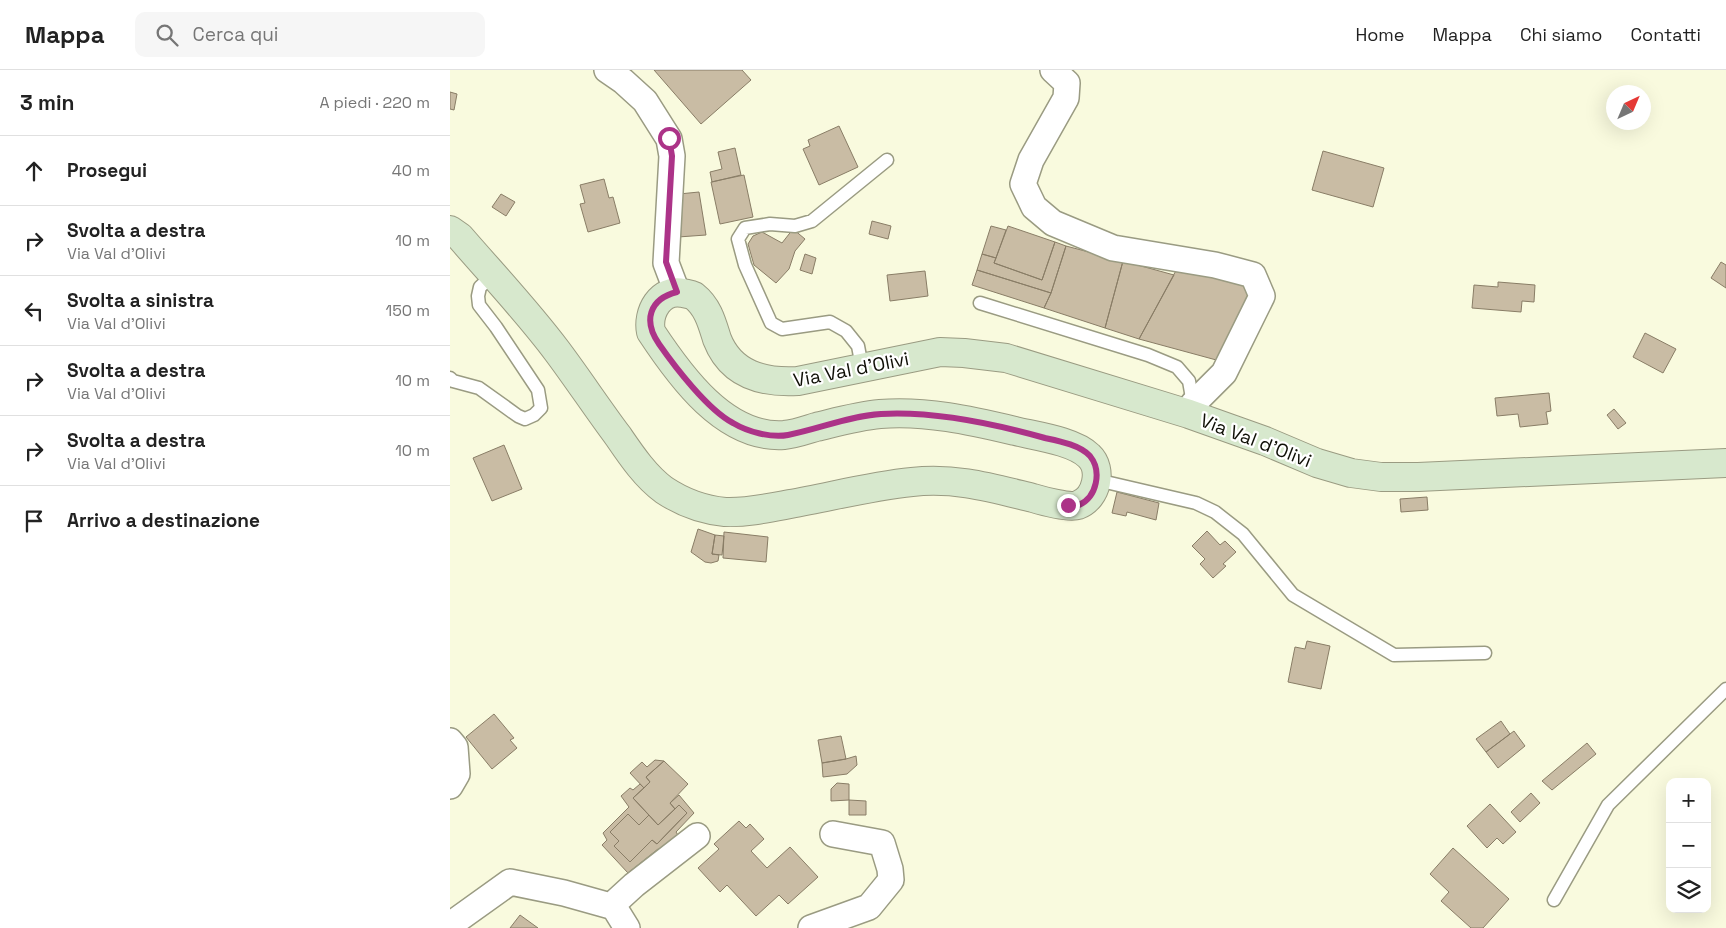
<!DOCTYPE html>
<html lang="it">
<meta charset="utf-8">
<style>
:root{--surface:#fff;--page:#f6f6f6;--text:#222;--muted:#767676;--line:#e0e0e0}
body{margin:0;font-family:"Space Grotesk",sans-serif;background:var(--page);color:var(--text)}
.controls{position:absolute;right:15px;bottom:15px;display:grid;overflow:hidden;border-radius:10px;box-shadow:0 5px 20px #0002}
.controls button{width:45px;height:45px;display:grid;place-items:center;padding:0;border:0;border-bottom:1px solid var(--line);background:var(--surface);color:var(--text);font:25px sans-serif}
.compass{position:absolute;left:1156px;top:15px;width:45px;height:45px;border-radius:50%;background:var(--surface);box-shadow:0 5px 20px #0002;rotate:44deg}
.stop{position:absolute;width:15px;height:15px;margin:-11px;border:4px solid #ac3388;border-radius:50%;background:#fff}
.stop.end{background:#ac3388;border-color:#fff;box-shadow:0 1px 5px #0008}
.list{margin:0;padding:0;list-style:none}
h2{display:flex;justify-content:space-between;align-items:center;height:65px;margin:0;padding:0 20px;font-size:21px}
h2 small{font-size:16px;font-weight:400;color:var(--muted)}
.list li{display:grid;grid-template-columns:32px 1fr auto;gap:15px;align-items:center;box-sizing:border-box;height:70px;padding:0 20px;border-top:1px solid var(--line)}
.list b{display:block;font-size:19px;white-space:nowrap}
.list p{margin:0;font-size:16px;white-space:nowrap;color:var(--muted)}
.list em{font-size:16px;font-style:normal;color:var(--muted)}
.icon{flex:none;width:28px;height:28px;fill:none;stroke:currentColor;stroke-width:2;stroke-linecap:round;stroke-linejoin:round}
.map{position:relative;flex:none;width:1276px;height:858px;overflow:hidden}
header{display:flex;align-items:center;gap:30px;box-sizing:border-box;height:70px;padding:0 25px;background:var(--surface);border-bottom:1px solid var(--line)}
header strong{font-size:24px}
nav{display:flex;gap:28px;margin-inline-start:auto;font-size:18px}
.search{width:350px;height:45px;background:var(--page);display:flex;align-items:center;gap:12px;box-sizing:border-box;padding:0 18px;border-radius:10px;color:var(--muted);font-size:19px}
main{display:flex}
aside{flex:1;background:var(--surface)}
.map>svg:first-child{display:block}
.building{fill:#c9bca4;stroke:#897d66}
.lines{fill:none;stroke-linecap:round;stroke-linejoin:round}
.lane-casing{stroke:#9a9b82;stroke-width:15}
.street-casing{stroke:#9a9b82;stroke-width:28}
.secondary-casing{stroke:#9a9b82;stroke-width:30}
.lane{stroke:#fff;stroke-width:12}
.street{stroke:#fff;stroke-width:25}
.secondary{stroke:#d7e8cd;stroke-width:28}
.route{stroke:#ac3388;stroke-width:6}
.labels{text-anchor:middle;stroke-width:4.5;stroke-linejoin:round;paint-order:stroke}
.street-label{font-size:19px;fill:#0f0f06;stroke:#fff}
</style>
<header>
<strong>Mappa</strong>
<div class="search"><svg class="icon" aria-label="search" viewBox="0 0 24 24"><circle cx="10" cy="10" r="6"/><path d="M15 15l6 6"/></svg>Cerca qui</div>
<nav><a>Home</a><a>Mappa</a><a>Chi siamo</a><a>Contatti</a></nav>
</header>
<main>
<aside>
<h2>3 min<small>A piedi · 220 m</small></h2>
<ul class="list">
<li><svg class="icon" aria-label="ahead" viewBox="0 0 24 24"><path d="M12 20V5M6 11l6-6 6 6"/></svg><div><b>Prosegui</b></div><em>40 m</em></li>
<li><svg class="icon" aria-label="right" viewBox="0 0 24 24"><path d="M7 20v-9h11M14 6l5 5-5 5"/></svg><div><b>Svolta a destra</b><p>Via Val d'Olivi</p></div><em>10 m</em></li>
<li><svg class="icon" aria-label="left" viewBox="0 0 24 24"><path d="M17 20v-9H6M10 6l-5 5 5 5"/></svg><div><b>Svolta a sinistra</b><p>Via Val d'Olivi</p></div><em>150 m</em></li>
<li><svg class="icon" aria-label="right" viewBox="0 0 24 24"><path d="M7 20v-9h11M14 6l5 5-5 5"/></svg><div><b>Svolta a destra</b><p>Via Val d'Olivi</p></div><em>10 m</em></li>
<li><svg class="icon" aria-label="right" viewBox="0 0 24 24"><path d="M7 20v-9h11M14 6l5 5-5 5"/></svg><div><b>Svolta a destra</b><p>Via Val d'Olivi</p></div><em>10 m</em></li>
<li><svg class="icon" aria-label="arrive" viewBox="0 0 24 24"><path d="M6 21V4h12l-3 4 3 4H6"/></svg><div><b>Arrivo a destinazione</b></div></li>
</ul>
</aside>
<div class="map">
<svg width="1276" height="858" viewBox="0 0 1276 858">
<rect width="100%" height="100%" fill="#f9fade"/>
<path class="building" d="M204,0H292L301,10L251,54Z
M0,22L7,24L4,40L0,39Z
M389,56L408,97L369,115L353,79L360,76L358,70Z
M285,78L291,105L262,112L260,102L272,99L268,82Z
M873,81L934,98L923,137L862,120Z
M294,105L303,147L270,154L261,112Z
M154,109L159,128L163,127L170,153L138,162L130,134L135,133L130,115Z
M249,122L256,165L228,167L229,124Z
M51,124L65,132L56,146L42,137Z
M422,151L441,156L438,169L419,164Z
M541,156L556,160L546,188L532,184Z
M558,156L605,172L592,210L544,193Z
M343,159L355,169L345,181L339,199L326,213L304,195L298,174L303,166L312,162L332,173Z
M605,172L616,176L601,223L527,200L532,184L546,188L544,193L592,210Z
M616,176L673,191L655,258L594,238L601,223Z
M355,184L366,188L362,204L350,200Z
M673,191L724,205L689,269L655,258Z
M1271,192L1276,195V218L1261,208Z
M729,195L795,211L804,226L770,291L689,269Z
M527,200L601,223L594,238L522,215Z
M475,201L478,226L440,231L437,205Z
M1048,212L1085,215L1084,232L1072,231L1071,242L1022,238L1024,215L1048,217Z
M1195,263L1226,279L1213,303L1183,287Z
M1099,323L1101,341L1096,342L1098,354L1070,357L1068,344L1047,346L1045,328Z
M1164,339L1176,353L1168,359L1157,345Z
M54,375L72,419L42,431L23,388Z
M667,422L709,433L706,450L677,442L676,446L662,443Z
M977,427L978,440L951,442L950,429Z
M248,459L265,465L262,484L269,485L268,491L261,493L255,492L241,482Z
M757,461L770,475L775,471L786,482L773,494L776,496L763,508L750,494L755,489L742,476Z
M274,462L318,467L316,492L273,488Z
M265,465L274,466L272,485L262,484Z
M857,571L880,576L871,619L838,612L845,577L855,579Z
M44,644L64,668L60,670L67,678L42,699L16,667Z
M1051,651L1060,664L1036,682L1026,669Z
M1064,661L1075,676L1048,698L1036,682Z
M391,666L396,689L372,693L368,670Z
M1137,673L1146,684L1102,720L1092,711Z
M406,686L407,695L397,704L373,707L372,693L396,689Z
M205,690L214,691L196,707L200,712L194,718L180,703L192,692L197,697Z
M214,691L238,714L220,733L225,739L208,755L183,728L200,712L196,707Z
M387,713L399,714V730L381,731V719Z
M190,714L194,718L183,728L199,745L189,755L178,744L160,762L169,771L164,776L180,792L202,770L207,774L237,743L229,735L225,739L220,733L229,725L244,743L226,762L230,768L213,782L208,779L178,803L152,775L157,770L153,763L179,737L171,726L180,718L183,720Z
M1081,723L1090,733L1070,752L1061,742Z
M399,730L416,731V745H399Z
M1040,734L1066,762L1053,774L1047,768L1037,778L1017,756Z
M229,735L237,743L207,774L202,770L180,792L164,776L169,771L160,762L178,744L189,755L199,745L208,755Z
M289,751L296,758L300,754L314,769L301,781L317,798L340,777L368,807L338,834L329,825L306,846L277,815L270,822L248,798L269,779L264,774Z
M1003,778L1059,829L1033,858H1021L991,831L999,822L980,804Z
M70,845L88,858H60Z"/>
<g class="lines">
<g class="lane-casing">
<path id="lane" d="M530,233L698,285L727,297L739,311L743,334
M412,297L408,276L396,261L380,252L332,259L321,253L295,195L288,169L295,158L320,154L345,156L362,151L437,90
M0,308L3,311L29,318L68,346L75,349L84,345L91,338L88,320L46,257L29,235L28,226L30,217L43,205
M647,410L746,433L765,442L793,464L843,525L944,585L1035,583
M1104,830L1158,735L1276,619"/>
</g>
<g class="street-casing">
<path id="street" d="M157,0L173,11L195,31L219,69L222,86L216,193L227,222
M603,0L617,13L616,28L581,90L573,114L584,137L603,153L663,178L765,195L803,205L812,226L774,303L743,334L739,344
M0,671L5,677L7,704L0,716
M161,836L184,815L247,766
M0,855L60,812L114,823L164,837L177,858
M361,858L419,837L441,810L440,799L432,773L383,764"/>
</g>
<g class="secondary-casing">
<path id="secondary" d="M0,160L10,167C42,204 77,241 107,281C128,309 147,338 168,366C181,385 195,406 214,420C232,432 254,440 275,442C296,443 319,438 340,434C380,427 421,416 462,412C505,407 542,418 583,428C593,431 619,438 628,435C647,428 653,399 639,386C624,371 586,366 565,361C522,351 475,340 430,344C408,346 387,352 366,357C356,360 345,364 334,365C275,369 230,306 201,262C197,243 210,218 233,223C237,224 240,224 244,226C258,237 262,253 267,269C281,305 314,313 348,311L490,282L514,283L556,288L739,344L815,371L867,393L901,403L931,407H968L1276,393"/>
</g>
<use href="#lane" class="lane"/>
<use href="#street" class="street"/>
<use href="#secondary" class="secondary"/>
</g>
<g class="lines">
<path class="route" d="M219,68L222,86L216,192L227,222C199,229 193,251 209,274C225,297 258,340 283,353C298,362 321,368 338,365C369,359 399,346 431,344C482,341 545,354 595,368C609,371 630,375 640,386C652,401 647,427 629,435C626,436 621,435 618,435"/>
</g>
<g class="labels">
<g class="street-label">
<text transform="translate(401 299) rotate(-11)" y="7">Via Val d'Olivi</text>
<text transform="translate(806 370) rotate(21)" y="7">Via Val d'Olivi</text>
</g>
</g>
</svg>
<div class="controls">
<button>+</button>
<button>−</button>
<button><svg class="icon" aria-label="layers" viewBox="0 0 24 24"><path d="M12 4l9 5-9 5-9-5zM3 14l9 5 9-5"/></svg></button>
</div>
<svg class="compass" viewBox="-18 -18 36 36"><path d="M0-13l5 13h-10z" fill="#e53935"/><path d="M0 13l5-13h-10z" fill="#767676"/></svg>
<div class="stop" style="left:219px;top:68px"></div>
<div class="stop end" style="left:618px;top:435px"></div>
</div>
</main>
